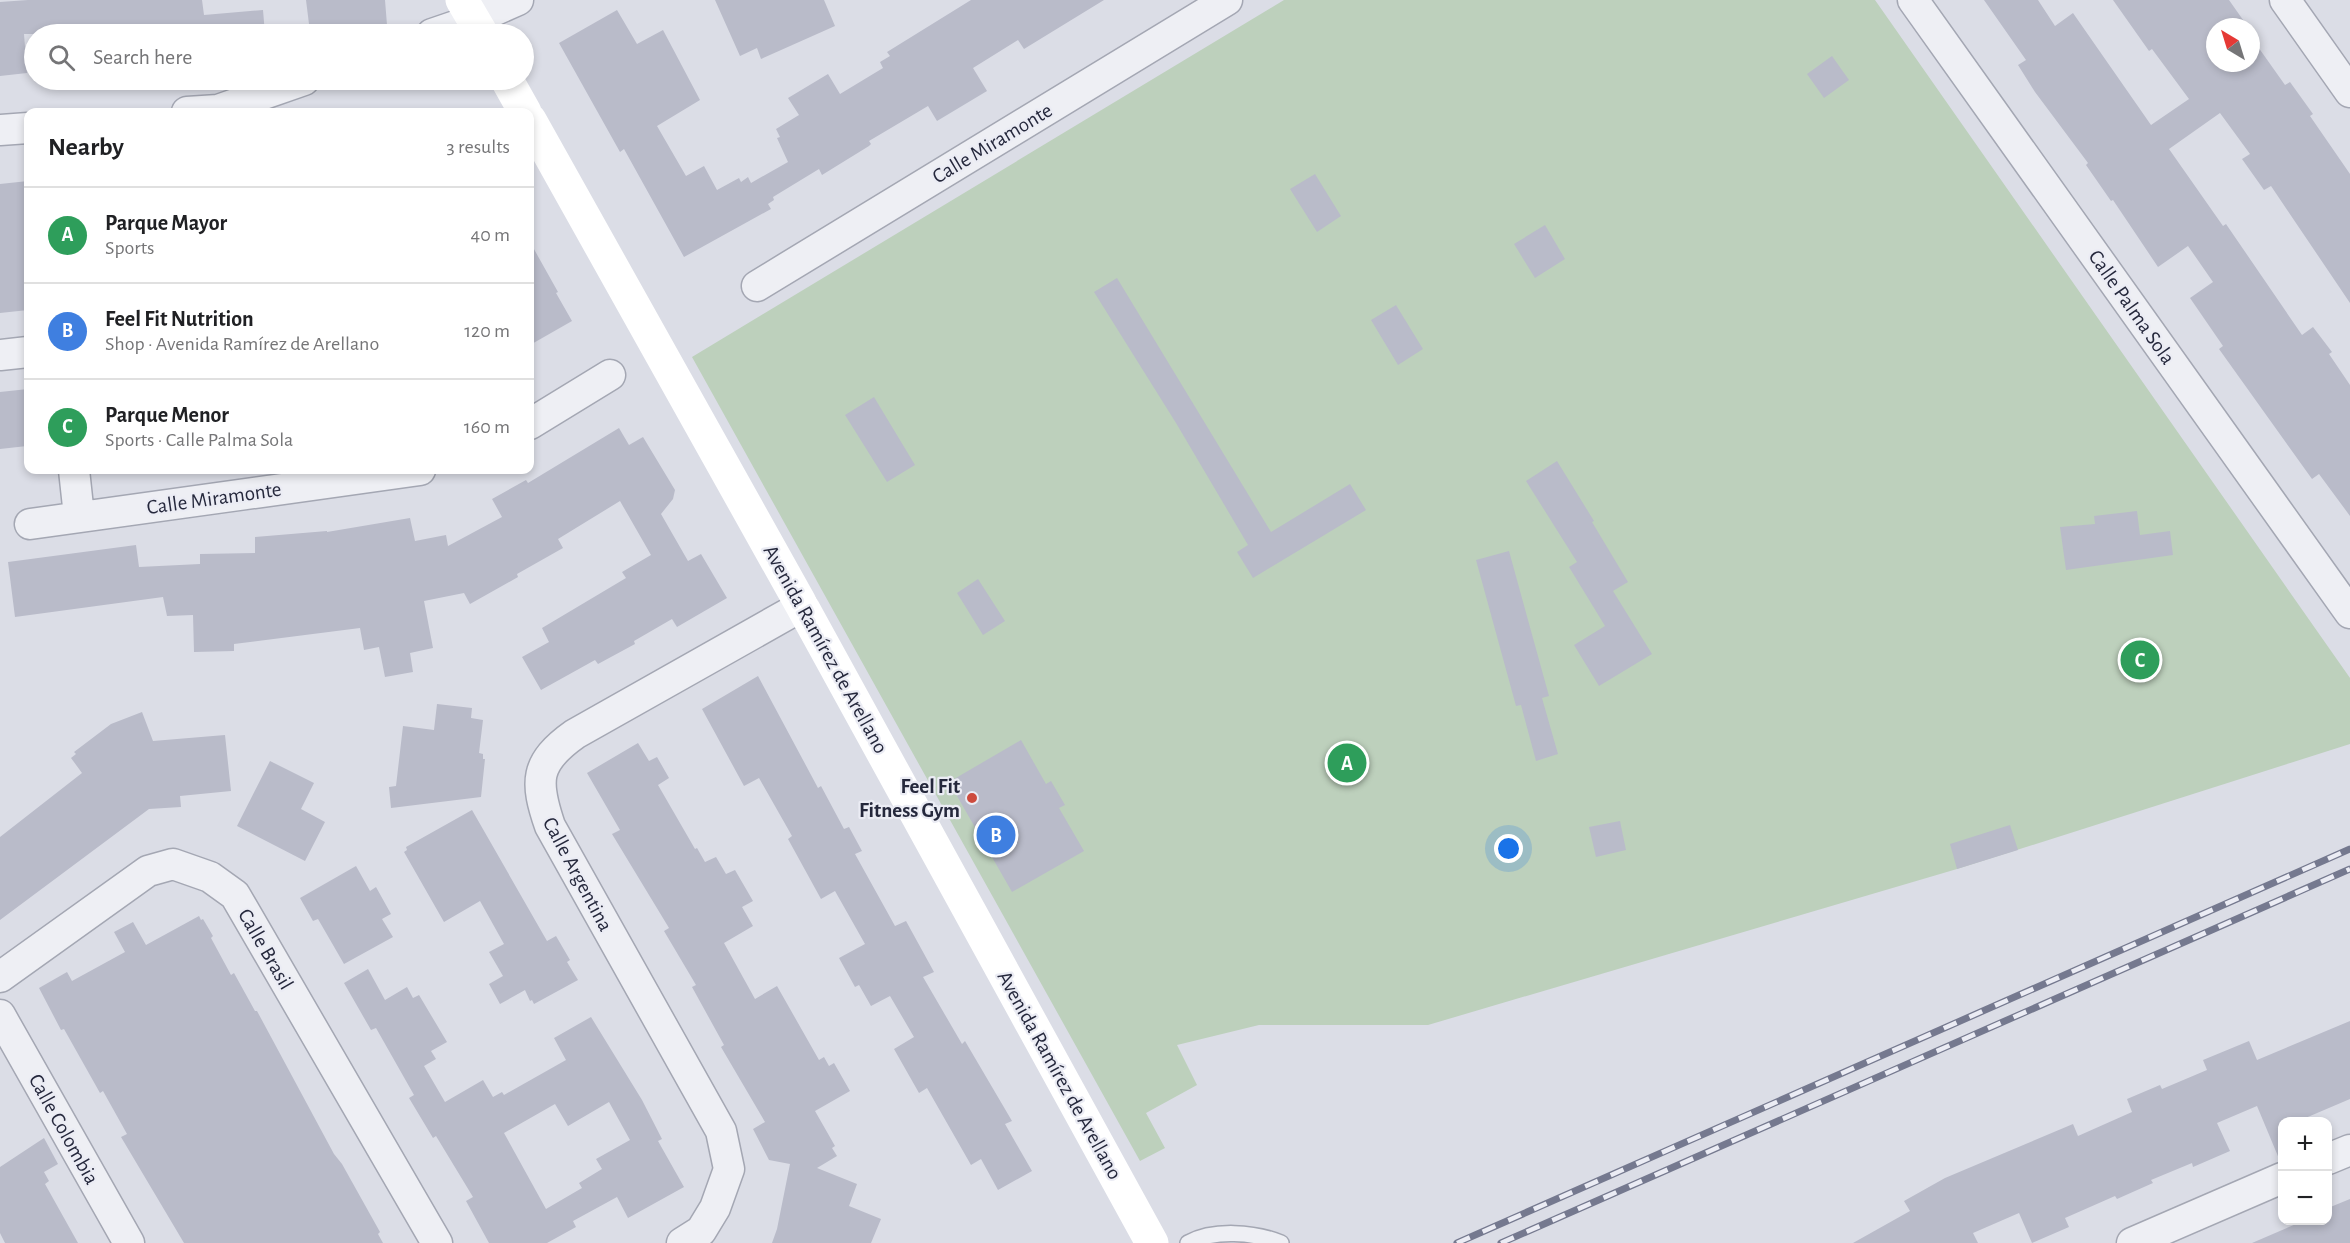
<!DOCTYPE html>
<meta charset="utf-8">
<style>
:root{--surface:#fff;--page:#f2f2f2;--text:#202124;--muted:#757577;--line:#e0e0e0;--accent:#111827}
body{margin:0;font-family:"Alegreya Sans",sans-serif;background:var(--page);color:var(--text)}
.controls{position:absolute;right:18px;bottom:18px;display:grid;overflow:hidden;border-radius:12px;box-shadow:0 3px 9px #0003}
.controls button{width:54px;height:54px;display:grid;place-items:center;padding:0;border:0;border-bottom:2px solid var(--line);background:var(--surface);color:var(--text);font:30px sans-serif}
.compass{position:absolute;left:2206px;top:18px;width:54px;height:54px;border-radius:50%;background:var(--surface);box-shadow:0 3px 9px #0003;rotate:322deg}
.you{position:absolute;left:1509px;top:849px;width:21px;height:21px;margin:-15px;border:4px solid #fff;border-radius:50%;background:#1a73e8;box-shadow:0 0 0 9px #1a73e833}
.badge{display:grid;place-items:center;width:39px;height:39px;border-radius:50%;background:var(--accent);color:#fff;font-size:20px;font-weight:700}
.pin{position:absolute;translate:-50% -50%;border:3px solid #fff;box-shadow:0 2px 6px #0006}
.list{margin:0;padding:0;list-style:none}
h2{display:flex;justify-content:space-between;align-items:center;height:78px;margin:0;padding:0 24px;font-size:26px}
h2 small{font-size:20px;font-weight:400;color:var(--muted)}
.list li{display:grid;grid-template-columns:39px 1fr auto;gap:18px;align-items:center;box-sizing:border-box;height:96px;padding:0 24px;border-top:2px solid var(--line)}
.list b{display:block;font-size:22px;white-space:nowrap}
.list p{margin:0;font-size:20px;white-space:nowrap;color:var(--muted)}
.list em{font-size:20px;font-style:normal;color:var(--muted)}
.icon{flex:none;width:33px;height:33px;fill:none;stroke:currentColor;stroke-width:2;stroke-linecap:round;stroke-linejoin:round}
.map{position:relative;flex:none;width:2350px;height:1243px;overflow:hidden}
.search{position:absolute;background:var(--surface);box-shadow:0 3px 9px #0003;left:24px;top:24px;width:510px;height:66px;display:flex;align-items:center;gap:15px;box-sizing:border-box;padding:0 21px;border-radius:33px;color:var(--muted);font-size:22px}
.panel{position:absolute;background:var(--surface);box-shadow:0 3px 9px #0003;left:24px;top:108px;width:510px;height:366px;border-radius:12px}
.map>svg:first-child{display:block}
.green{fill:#bdd0bc}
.building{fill:#b9bbc9;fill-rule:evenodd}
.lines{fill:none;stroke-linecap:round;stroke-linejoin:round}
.lane-casing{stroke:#a4a7b3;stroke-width:18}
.street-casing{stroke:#a4a7b3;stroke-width:33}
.lane{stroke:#eeeff4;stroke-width:15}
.street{stroke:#eeeff4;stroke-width:30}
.secondary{stroke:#fff;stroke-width:33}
.rail-casing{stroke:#75798f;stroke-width:7}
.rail{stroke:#ebecf4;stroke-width:4.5;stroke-dasharray:14;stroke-linecap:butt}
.poi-dot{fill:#cd4b3e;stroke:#ebecf4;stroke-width:2}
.labels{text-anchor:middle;stroke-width:4.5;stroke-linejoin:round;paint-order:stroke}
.street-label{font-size:21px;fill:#25283c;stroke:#ebecf4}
.poi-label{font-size:21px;font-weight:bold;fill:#25283c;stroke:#ebecf4;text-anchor:end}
</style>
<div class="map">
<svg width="2350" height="1243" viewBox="0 0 2350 1243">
<rect width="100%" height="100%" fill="#dbdde6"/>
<path class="green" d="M1284,0H1875L2350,678V744L1957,869L1428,1025H1259L1177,1045L1197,1085L1146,1113L1165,1148L1140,1161L692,357Z"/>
<path class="building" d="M28,0H202L204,15L263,10L265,34H171V29L135,31V34H24L27,73L0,76V2Z
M306,0H385L387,25L309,24Z
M715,0H824L835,26L761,59L757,48L740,56Z
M971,0H1104L1024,49L1018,40L973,68L987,91L937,121L928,106L869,141L871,144L869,146L822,175L819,169L773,197L774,200L768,204L771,209L684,257L624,149L620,152L559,43L617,10L637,44L663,30L700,100L657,126L686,176L704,166L717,190L739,178L741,182L748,177L751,183L788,162L777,138L780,137L776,129L799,115L788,98L828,74L840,94L883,68L880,62L890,56L887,52Z
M1984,0H2038L2055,26L2073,13L2151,125L2189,99L2152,49L2149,51L2113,0H2229L2248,27H2215V63H2251V37L2285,85L2290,82L2313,114L2310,116L2350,174V303L2271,186L2264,190L2242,159L2250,154L2220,113L2169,149L2223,226L2226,224L2302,335L2313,327L2332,352L2329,354L2350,385V516L2319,474L2312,479L2219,349L2223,346L2190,298L2213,282L2188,246L2158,267L2113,200L2111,201L2086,165L2088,163L2035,92L2018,65L2026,60Z
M1832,56L1849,80L1824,98L1807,74Z
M1315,174L1341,216L1317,232L1290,189Z
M28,181V310L0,313V184Z
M1545,225L1565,259L1535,278L1514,244Z
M530,242L558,292L556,293L572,321L530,345Z
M1117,278L1271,532L1350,484L1366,510L1253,578L1237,552L1248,545L1176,423L1094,292Z
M1396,305L1423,349L1398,365L1371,320Z
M28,389V426H25L27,446L0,449V392Z
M874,397L915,465L887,482L845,415Z
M619,428L629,445L643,437L675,490L673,499L661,514L688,561L701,554L727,598L677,627L672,619L634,641L635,644L598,664L595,660L541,690L522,657L549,642L542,628L626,578L622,572L651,555L620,501L558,539L563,548L517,574L518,577L470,604L464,593L424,601L433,648L410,653L413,672L385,677L379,647L364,650L360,628L234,644V651L194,652L193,615L167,616L163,597L15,617L8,562L136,545L139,567L200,564V554L255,553V537L327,531V532L410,518L415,541L446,535L448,546L502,517L492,499L526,480L528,483Z
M1557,461L1594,521L1592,522L1628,582L1613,591L1652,654L1599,686L1574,645L1605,626L1569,567L1577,562L1526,481Z
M2137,511L2140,535L2170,531L2173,555L2066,570L2060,527L2095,524L2094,516Z
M1509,551L1549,696L1542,698L1558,754L1536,761L1521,705L1516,706L1476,560Z
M978,579L1005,621L983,635L957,593Z
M758,676L818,788L821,786L844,829L849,827L862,851L855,854L895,926L906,921L934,972L923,977L962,1044L965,1041L1012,1121L1005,1124L1032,1171L998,1190L981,1159L971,1165L927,1088L919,1093L894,1049L914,1037L890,996L871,1006L859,985L855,987L839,958L865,944L835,891L821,899L788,839L792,836L759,778L744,786L702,709Z
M437,704L472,708L471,718L483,720L479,753L483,754V759H485L481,797L391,808L389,787L396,786L403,726L434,730Z
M142,712L153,741L225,735L231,791L180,796L181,807L149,809L0,920V837L82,773L71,758L76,754L74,752L111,724Z
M1021,740L1046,784L1051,781L1065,805L1059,808L1084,851L1012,892L949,782Z
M638,743L649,761L657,757L669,778L658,785L695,849L697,848L705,862L716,857L726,874L735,870L753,901L742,907L753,926L724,943L755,999L777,986L819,1060L824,1057L829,1066L834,1063L850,1091L815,1111L835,1146L832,1148L837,1156L817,1168L857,1184L849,1206L881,1219L871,1243H772L777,1229L790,1164L769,1160L753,1129L765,1122L721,1047L724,1045L692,987L696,985L664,931L669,928L612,834L620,830L587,773Z
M270,761L314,783L301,809L325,822L305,861L237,826Z
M472,810L547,941L556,936L570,960L567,962L578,980L534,1004L532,1000L530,1001L525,990L500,1004L489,984L503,976L489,952L504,944L480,901L444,922L404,852L407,850L406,847Z
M1620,821L1626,850L1596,857L1589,827Z
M2010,825L2018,850L1957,869L1950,844Z
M356,866L370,891L376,887L391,914L382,919L393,937L344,964L318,919L313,921L300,898Z
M199,916L201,920L203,919L213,936L211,938L231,975L234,973L255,1011H257L334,1154L342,1164L380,1232L378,1234L383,1243H184L121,1137L127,1134L103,1091L100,1093L64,1029L61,1030L39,988L67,972L72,981L125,952L114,932L133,922L146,945Z
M368,969L385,1000L407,987L413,998L419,995L447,1042L431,1051L436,1059L424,1066L445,1102L483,1080L493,1097L502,1092L504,1095L566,1060L554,1038L591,1017L642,1100L662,1139L658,1141L684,1187L628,1218L617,1197L573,1221L576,1227L547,1243H489L466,1201L473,1197L436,1136L433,1138L409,1098L414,1095L376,1028L371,1030L344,983ZM609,1102L630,1140L596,1159L602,1169L579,1183L582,1188L546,1209L504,1133L555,1104L568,1126Z
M2350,1021V1099L2296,1122H2283V1161H2280L2257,1106L2217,1123L2230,1151L2193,1167L2192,1163L2151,1180L2153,1183L2117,1199L2115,1196L2065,1218L2069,1227L2032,1243L2019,1213L1973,1233L1978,1243H1853L1910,1211L1904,1201L1945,1178L2073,1124L2078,1136L2132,1112L2127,1099L2160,1085L2162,1089L2207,1070L2203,1060L2249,1041L2257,1060Z
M44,1138L58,1164L44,1172L49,1181L45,1184L78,1243H5L0,1233V1167Z
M2350,1199V1243H2252L2303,1221H2328V1208Z"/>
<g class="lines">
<g class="lane-casing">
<path id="lane" d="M1188,1243C1214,1229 1254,1232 1281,1243"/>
</g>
<g class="street-casing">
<path id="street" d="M1913,0L2350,613
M2285,0L2350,92
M432,34L473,20L518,0
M187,112L218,110L304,80
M0,130L28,128
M757,286L1227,0
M0,355L28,352
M530,424L610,375
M74,470L79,516
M30,524L420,470
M0,977L148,871L173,864L210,877L235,895L437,1243
M0,1015L129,1243
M2328,1159L2350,1150
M682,1243L701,1231L715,1208L729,1169L721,1131L550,826C535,782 534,763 575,734L802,606
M2132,1243L2282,1178"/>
</g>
<use href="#lane" class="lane"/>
<use href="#street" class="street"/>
<path class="secondary" d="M462,0L482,34
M507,80L525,112
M530,120L802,606L1152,1243"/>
<g class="rail-casing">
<path id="rail" d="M1457,1243L2350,849
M1501,1243L2350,869"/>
</g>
<use href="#rail" class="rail"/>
</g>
<circle class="poi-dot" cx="972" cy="798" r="6"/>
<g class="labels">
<g class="street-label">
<text transform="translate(992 143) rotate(-31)" y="7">Calle Miramonte</text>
<text transform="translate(2132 307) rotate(55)" y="7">Calle Palma Sola</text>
<text transform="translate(214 498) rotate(-8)" y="7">Calle Miramonte</text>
<text transform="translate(826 649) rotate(61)" y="7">Avenida Ramírez de Arellano</text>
<text transform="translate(578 874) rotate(62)" y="7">Calle Argentina</text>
<text transform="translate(266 949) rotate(60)" y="7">Calle Brasil</text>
<text transform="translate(1060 1075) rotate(61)" y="7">Avenida Ramírez de Arellano</text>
<text transform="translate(64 1129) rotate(61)" y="7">Calle Colombia</text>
</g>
<g class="poi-label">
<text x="960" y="793">Feel Fit<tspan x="960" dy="24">Fitness Gym</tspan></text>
</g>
</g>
</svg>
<div class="controls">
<button>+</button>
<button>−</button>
</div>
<svg class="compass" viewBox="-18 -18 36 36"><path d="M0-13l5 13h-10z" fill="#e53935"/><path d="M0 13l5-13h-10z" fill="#757577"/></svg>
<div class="you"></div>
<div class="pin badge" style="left:1347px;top:763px;background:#2e9e5b">A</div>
<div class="pin badge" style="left:996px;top:835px;background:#3f7fe0">B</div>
<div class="pin badge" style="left:2140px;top:660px;background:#2e9e5b">C</div>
<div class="search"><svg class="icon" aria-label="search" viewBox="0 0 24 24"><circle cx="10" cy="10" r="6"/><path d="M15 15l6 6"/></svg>Search here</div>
<section class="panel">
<h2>Nearby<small>3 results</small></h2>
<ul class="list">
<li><span class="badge" style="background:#2e9e5b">A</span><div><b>Parque Mayor</b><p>Sports</p></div><em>40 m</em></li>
<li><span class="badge" style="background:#3f7fe0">B</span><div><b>Feel Fit Nutrition</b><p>Shop · Avenida Ramírez de Arellano</p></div><em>120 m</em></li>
<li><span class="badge" style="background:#2e9e5b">C</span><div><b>Parque Menor</b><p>Sports · Calle Palma Sola</p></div><em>160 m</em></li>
</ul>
</section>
</div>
